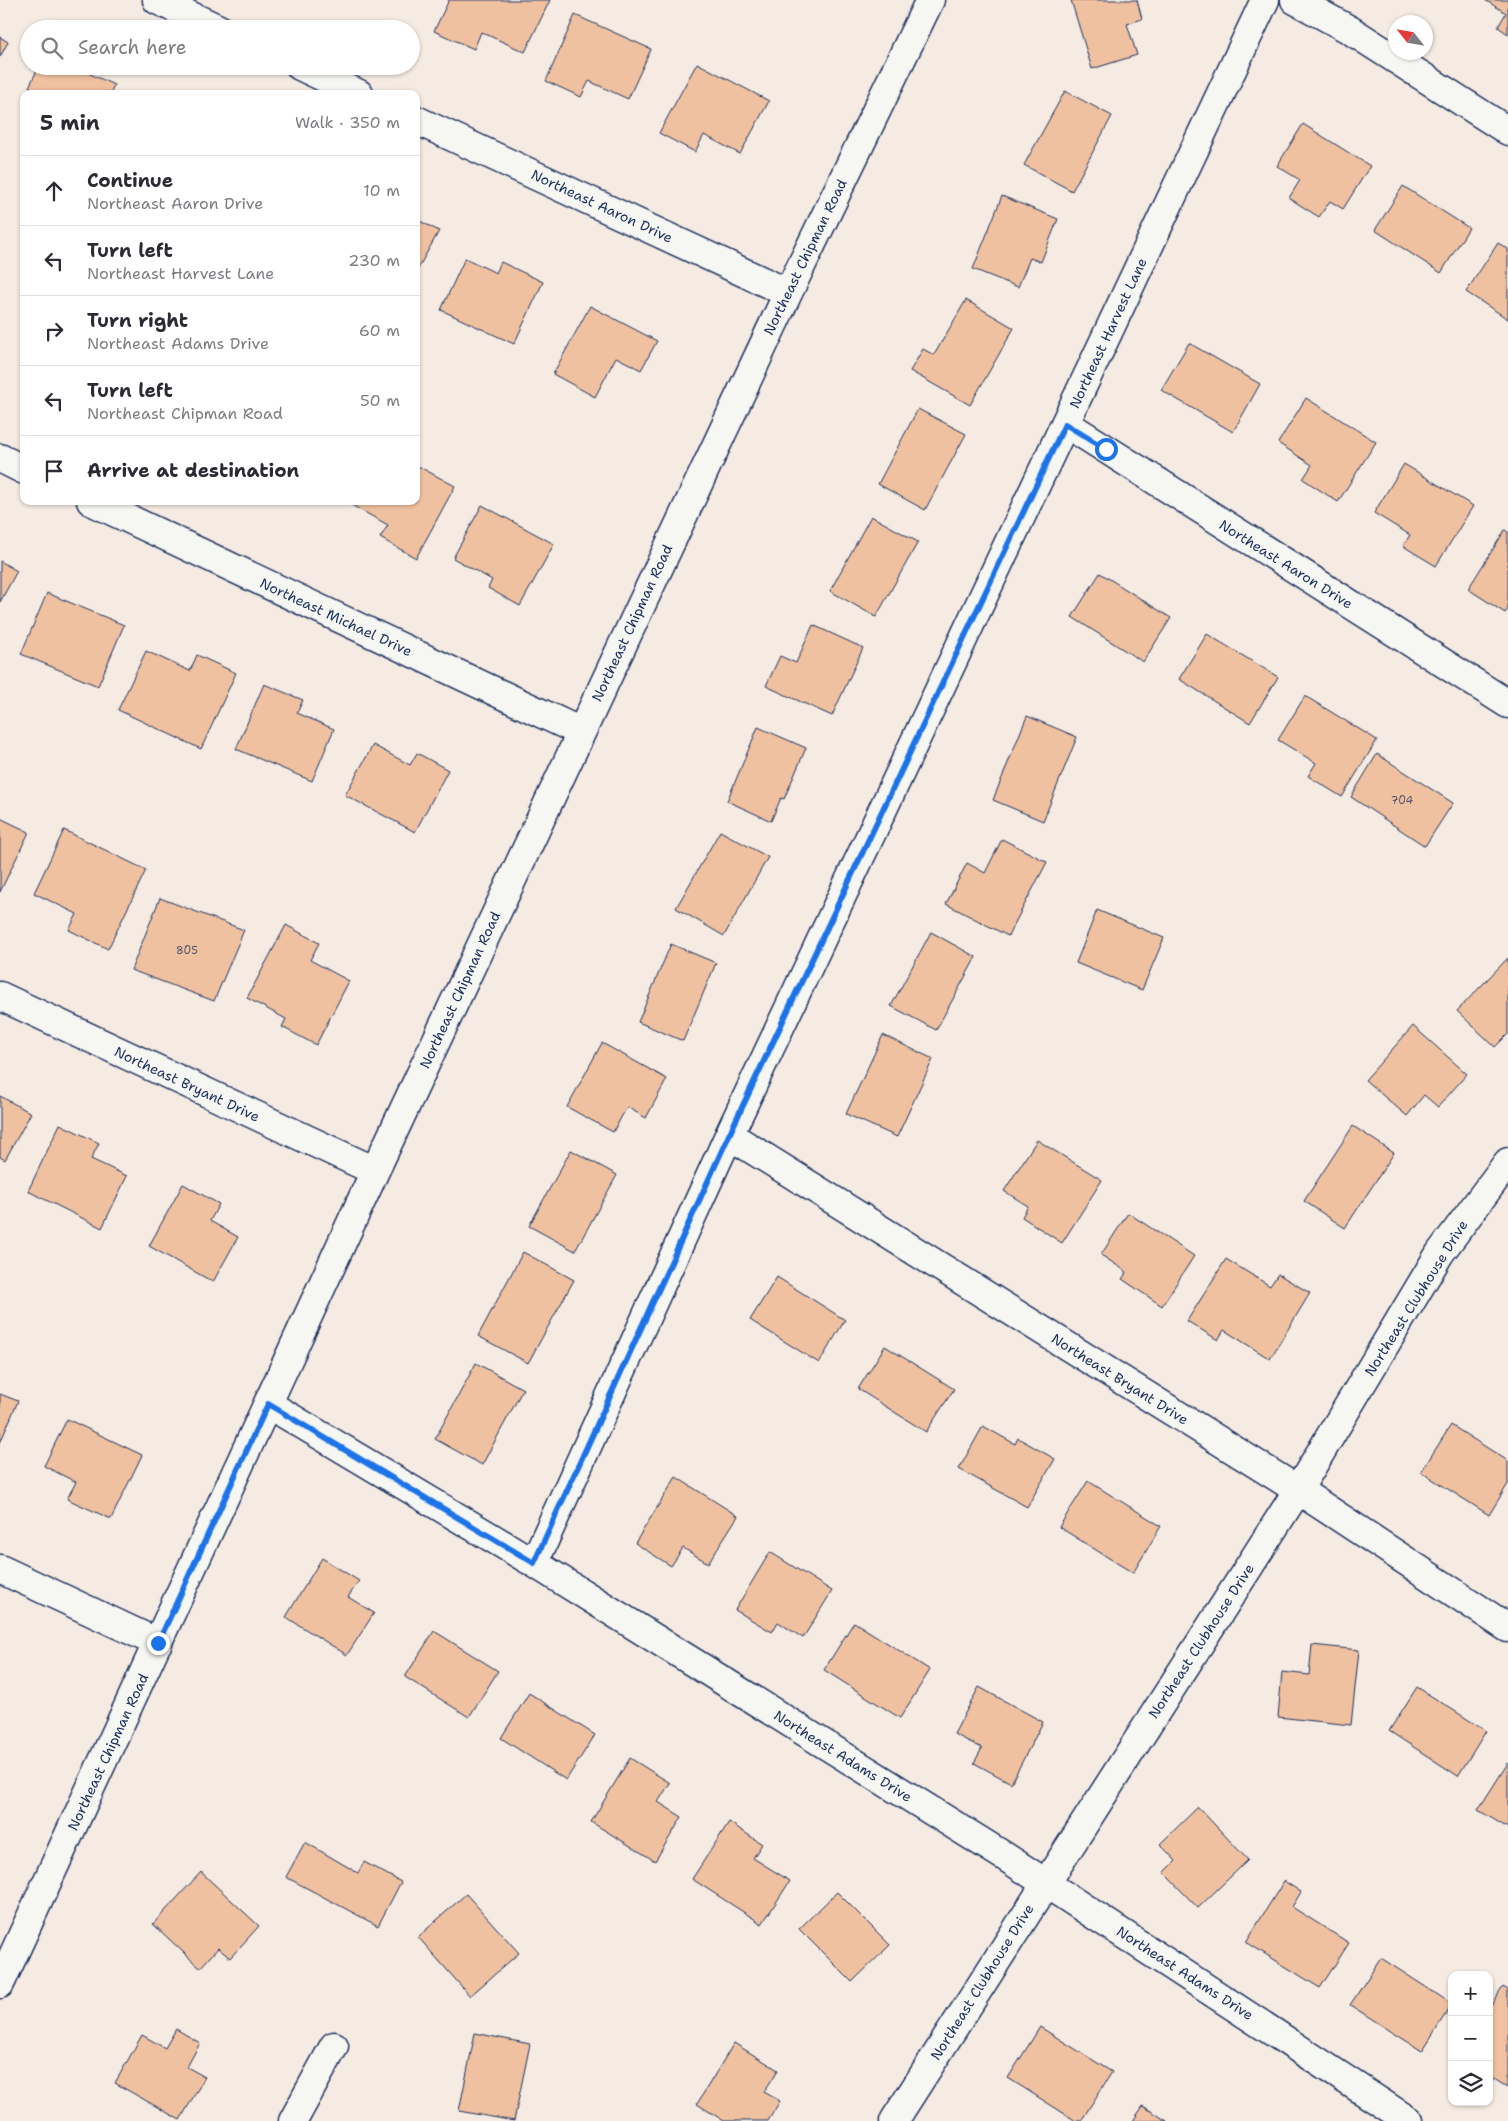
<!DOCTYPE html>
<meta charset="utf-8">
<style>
:root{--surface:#fff;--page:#f2f2f3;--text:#2b2b33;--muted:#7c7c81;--line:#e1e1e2}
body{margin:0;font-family:"Shantell Sans",sans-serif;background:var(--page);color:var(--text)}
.controls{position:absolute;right:15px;bottom:15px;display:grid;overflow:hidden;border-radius:10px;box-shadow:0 1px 4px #0004}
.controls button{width:45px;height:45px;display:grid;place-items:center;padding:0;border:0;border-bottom:1px solid var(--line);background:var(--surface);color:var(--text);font:25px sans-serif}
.compass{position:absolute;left:1388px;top:15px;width:45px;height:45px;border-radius:50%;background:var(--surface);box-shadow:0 1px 4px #0004;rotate:301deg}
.stop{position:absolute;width:15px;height:15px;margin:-11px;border:4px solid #1a73e8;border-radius:50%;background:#fff}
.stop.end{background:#1a73e8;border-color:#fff;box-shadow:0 1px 5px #0008}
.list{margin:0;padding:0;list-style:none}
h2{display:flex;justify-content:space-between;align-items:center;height:65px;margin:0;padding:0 20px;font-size:21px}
h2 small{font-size:16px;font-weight:400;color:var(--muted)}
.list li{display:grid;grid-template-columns:32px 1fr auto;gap:15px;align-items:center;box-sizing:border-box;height:70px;padding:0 20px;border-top:1px solid var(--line)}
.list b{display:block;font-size:19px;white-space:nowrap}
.list p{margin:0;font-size:16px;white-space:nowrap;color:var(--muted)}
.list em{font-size:16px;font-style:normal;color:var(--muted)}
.icon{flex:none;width:28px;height:28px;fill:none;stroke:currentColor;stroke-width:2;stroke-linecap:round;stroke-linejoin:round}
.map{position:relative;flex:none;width:1508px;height:2121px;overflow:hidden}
.search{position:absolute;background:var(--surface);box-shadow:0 1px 4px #0004;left:20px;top:20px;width:400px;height:55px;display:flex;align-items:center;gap:12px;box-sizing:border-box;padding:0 18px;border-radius:28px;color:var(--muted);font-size:19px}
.panel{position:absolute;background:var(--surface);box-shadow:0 1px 4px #0004;left:20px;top:90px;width:400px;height:415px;border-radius:10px}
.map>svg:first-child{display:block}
.building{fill:#f0c1a0;stroke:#1b2f5e}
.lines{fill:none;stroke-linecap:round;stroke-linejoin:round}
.street-casing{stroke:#1b2f5e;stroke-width:31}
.street{stroke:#f6f6f2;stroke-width:28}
.route{stroke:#1a73e8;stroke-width:6}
.labels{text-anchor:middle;stroke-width:5;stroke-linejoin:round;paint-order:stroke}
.number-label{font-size:11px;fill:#50546e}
.street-label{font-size:14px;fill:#1b2f5e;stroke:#f6f6f2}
</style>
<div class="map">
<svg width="1508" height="2121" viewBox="0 0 1508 2121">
<rect width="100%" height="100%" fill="#f5ebe2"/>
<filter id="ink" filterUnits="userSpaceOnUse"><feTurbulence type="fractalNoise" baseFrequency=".02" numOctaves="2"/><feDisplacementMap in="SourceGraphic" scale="10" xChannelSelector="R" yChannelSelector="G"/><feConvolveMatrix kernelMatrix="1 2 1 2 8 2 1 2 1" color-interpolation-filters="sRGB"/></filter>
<g filter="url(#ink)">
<path class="building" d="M449,0H550L525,52L481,32L474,49L434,31Z
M1071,0H1137L1142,19L1127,24L1137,55L1092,69Z
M1485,0H1508V34L1498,27L1506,13Z
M575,15L651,49L628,99L589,81L581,97L546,81Z
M0,37L8,42L0,57Z
M697,63L769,101L740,154L704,135L695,152L659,133Z
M39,66H73L114,85L110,94H39L40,92L29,87Z
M1065,91L1112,116L1072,191L1024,165Z
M1303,124L1370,166L1343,209L1330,201L1319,217L1289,198L1300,180L1277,166Z
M1403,186L1469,228L1441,273L1375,230Z
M1002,196L1058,219L1041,262L1030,258L1018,287L973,269Z
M416,219L439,231L416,272Z
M1498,243L1508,249V319L1466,292Z
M465,258L496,273L501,262L543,282L514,344L441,310Z
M966,300L1014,328L970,405L910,371L923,349L934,355Z
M590,306L657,341L641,370L616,357L595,397L553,374Z
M1189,343L1260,384L1233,432L1161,390Z
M1306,398L1376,442L1338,502L1303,479L1312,465L1278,443Z
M918,409L966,434L925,510L878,484Z
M1404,464L1473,506L1436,566L1403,546L1410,535L1374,513Z
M416,465L455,486L416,558L380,538L388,525L344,501H416Z
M482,505L554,544L520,606L488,588L492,580L453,558Z
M871,516L918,542L876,617L830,591Z
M1505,530L1508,532V609L1505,613L1468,589Z
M0,561L17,571L0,602Z
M1100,573L1171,618L1143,662L1072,617Z
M47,593L124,625L98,686L21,654Z
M813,625L863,648L832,716L766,686L780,656L796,663Z
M1207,634L1278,677L1250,723L1179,679Z
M146,651L190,671L197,655L236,673L201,749L118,710Z
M264,684L303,700L297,713L334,729L312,781L236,749Z
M1305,696L1377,740L1342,797L1308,776L1316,763L1278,740Z
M1027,716L1077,737L1043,821L993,800Z
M758,727L806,748L784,799L781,798L771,821L727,801Z
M373,745L410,765L417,753L448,770L415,832L345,795Z
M1377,754L1453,803L1425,846L1351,797Z
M0,818L29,832L0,892Z
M64,830L146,870L108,949L69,930L77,914L34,893Z
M720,831L768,857L724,936L676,908Z
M1002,839L1047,862L1008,936L946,904L967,863L985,873Z
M160,898L244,930L214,1001L131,970Z
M1097,910L1164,938L1142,990L1076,963Z
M286,925L319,943L310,960L349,981L316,1045L282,1027L286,1019L247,998Z
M931,932L976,957L936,1030L891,1006Z
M671,944L716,963L683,1041L638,1022Z
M1508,958V1034L1495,1047L1457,1011Z
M1413,1026L1467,1074L1438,1107L1424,1095L1407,1116L1365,1080Z
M883,1035L933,1059L897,1137L846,1114Z
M602,1043L667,1079L646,1118L627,1107L613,1132L567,1107Z
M0,1096L31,1113L5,1160L0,1157Z
M60,1124L99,1143L91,1159L127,1176L102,1228L28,1191Z
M1353,1126L1394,1153L1345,1228L1304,1201Z
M1037,1140L1102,1180L1062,1243L1022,1217L1028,1206L1004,1191Z
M571,1150L617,1175L575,1251L529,1226Z
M183,1184L219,1204L210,1221L238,1237L213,1282L149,1246Z
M1128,1213L1194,1256L1162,1306L1122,1279L1127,1272L1101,1255Z
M523,1252L574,1280L528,1363L478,1336Z
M1226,1259L1270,1286L1278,1274L1310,1293L1270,1359L1224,1330L1218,1340L1187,1321Z
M777,1277L845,1320L819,1363L750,1320Z
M885,1346L954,1389L926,1432L858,1389Z
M476,1363L523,1389L482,1465L435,1439Z
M0,1394L18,1401L0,1443Z
M67,1419L142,1455L111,1519L67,1499L76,1482L44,1466Z
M1451,1425L1508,1461V1484L1489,1515L1421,1472Z
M983,1426L1015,1444L1018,1438L1055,1459L1027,1507L959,1469Z
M676,1477L738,1516L708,1563L683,1548L671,1566L635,1543Z
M1088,1481L1161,1526L1133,1573L1059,1527Z
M770,1552L832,1591L803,1638L778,1622L772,1632L735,1610Z
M322,1558L359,1581L348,1597L374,1613L347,1655L286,1617Z
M854,1622L930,1670L900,1718L824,1670Z
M434,1631L498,1671L469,1717L405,1677Z
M1312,1645L1359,1650L1351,1725L1278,1717L1282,1672L1309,1675Z
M979,1687L1043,1722L1011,1783L974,1763L982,1748L954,1734Z
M1417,1687L1486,1731L1458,1776L1389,1731Z
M529,1693L595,1735L566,1780L501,1738Z
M630,1758L670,1783L658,1802L682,1817L655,1861L591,1822Z
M1508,1763V1828L1478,1810Z
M1198,1807L1248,1860L1198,1908L1164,1873L1176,1861L1160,1844Z
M729,1822L762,1844L753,1858L790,1881L762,1924L692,1879Z
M305,1842L358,1873L364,1862L401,1882L378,1926L286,1877Z
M201,1872L259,1926L230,1958L218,1948L200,1968L153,1924Z
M1284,1881L1301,1892L1292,1907L1349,1943L1320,1988L1246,1942Z
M837,1892L890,1945L852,1982L799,1929Z
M466,1894L519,1953L470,1996L418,1937Z
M1381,1958L1452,2004L1422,2051L1350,2005Z
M1503,1987L1508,1990V2086L1495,2078L1489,2086V2008Z
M1040,2027L1112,2072L1081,2121H1076L1008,2078Z
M176,2029L200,2043L187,2067L205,2077L180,2120L115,2083L142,2035L165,2048Z
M475,2033L530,2044L514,2121L459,2111Z
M734,2043L778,2070L764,2092L780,2101L768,2121H724L697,2104Z
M1143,2106L1167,2121H1133Z"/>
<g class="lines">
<g class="street-casing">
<path id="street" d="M157,0L219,29
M1295,0L1350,30L1508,131
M300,66L359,94
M416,120L788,293
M1065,423L1508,704
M0,458L24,470
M91,501L581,732
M0,996L375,1171
M729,1135L1298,1490L1508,1628
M268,1404L534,1563L1004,1856L1409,2121
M534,1563L729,1135L1265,0
M0,1569L158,1643
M0,1984L375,1171L788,293L930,0
M293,2121L334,2046
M894,2121L1298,1490L1440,1253L1508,1162"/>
</g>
<use href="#street" class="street"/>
</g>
</g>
<g class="lines" filter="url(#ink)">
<path class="route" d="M158,1643L268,1404L534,1563L729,1135L1065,424L1106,449"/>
</g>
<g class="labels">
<g class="number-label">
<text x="1402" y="804">704</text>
<text x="187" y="954">805</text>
</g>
<g class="street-label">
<text transform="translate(602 206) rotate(25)" y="5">Northeast Aaron Drive</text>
<text transform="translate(805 257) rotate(-64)" y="5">Northeast Chipman Road</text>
<text transform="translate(1108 333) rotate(-65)" y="5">Northeast Harvest Lane</text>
<text transform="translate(1286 564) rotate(32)" y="5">Northeast Aaron Drive</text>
<text transform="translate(336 617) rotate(25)" y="5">Northeast Michael Drive</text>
<text transform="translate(632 623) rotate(-65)" y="5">Northeast Chipman Road</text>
<text transform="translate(460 990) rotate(-65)" y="5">Northeast Chipman Road</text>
<text transform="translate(187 1084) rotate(25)" y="5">Northeast Bryant Drive</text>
<text transform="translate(1416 1298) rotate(-58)" y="5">Northeast Clubhouse Drive</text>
<text transform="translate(1120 1379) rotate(32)" y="5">Northeast Bryant Drive</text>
<text transform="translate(1201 1641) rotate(-57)" y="5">Northeast Clubhouse Drive</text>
<text transform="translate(108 1752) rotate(-65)" y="5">Northeast Chipman Road</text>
<text transform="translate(843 1756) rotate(32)" y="5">Northeast Adams Drive</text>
<text transform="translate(1185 1973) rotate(33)" y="5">Northeast Adams Drive</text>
<text transform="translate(982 1982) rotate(-58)" y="5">Northeast Clubhouse Drive</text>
</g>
</g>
</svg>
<div class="controls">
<button>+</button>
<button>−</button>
<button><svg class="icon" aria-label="layers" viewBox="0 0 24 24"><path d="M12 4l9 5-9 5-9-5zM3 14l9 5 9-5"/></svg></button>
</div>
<svg class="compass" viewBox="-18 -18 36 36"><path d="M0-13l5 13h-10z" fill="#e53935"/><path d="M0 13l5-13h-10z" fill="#7c7c81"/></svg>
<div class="stop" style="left:1106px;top:449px"></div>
<div class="stop end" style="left:158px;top:1643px"></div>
<div class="search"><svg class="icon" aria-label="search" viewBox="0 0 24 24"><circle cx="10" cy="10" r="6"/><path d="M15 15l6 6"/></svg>Search here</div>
<section class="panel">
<h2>5 min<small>Walk · 350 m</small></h2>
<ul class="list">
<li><svg class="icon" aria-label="ahead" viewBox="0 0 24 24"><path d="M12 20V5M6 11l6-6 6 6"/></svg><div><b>Continue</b><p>Northeast Aaron Drive</p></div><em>10 m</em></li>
<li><svg class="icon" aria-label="left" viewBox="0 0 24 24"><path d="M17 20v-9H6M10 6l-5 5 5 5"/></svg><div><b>Turn left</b><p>Northeast Harvest Lane</p></div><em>230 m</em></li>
<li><svg class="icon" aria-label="right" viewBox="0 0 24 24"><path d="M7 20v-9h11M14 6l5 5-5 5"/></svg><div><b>Turn right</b><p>Northeast Adams Drive</p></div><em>60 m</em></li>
<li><svg class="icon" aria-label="left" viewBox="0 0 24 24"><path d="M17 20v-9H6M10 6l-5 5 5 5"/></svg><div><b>Turn left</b><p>Northeast Chipman Road</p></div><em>50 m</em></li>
<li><svg class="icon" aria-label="arrive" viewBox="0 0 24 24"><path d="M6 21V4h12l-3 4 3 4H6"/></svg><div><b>Arrive at destination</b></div></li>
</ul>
</section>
</div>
